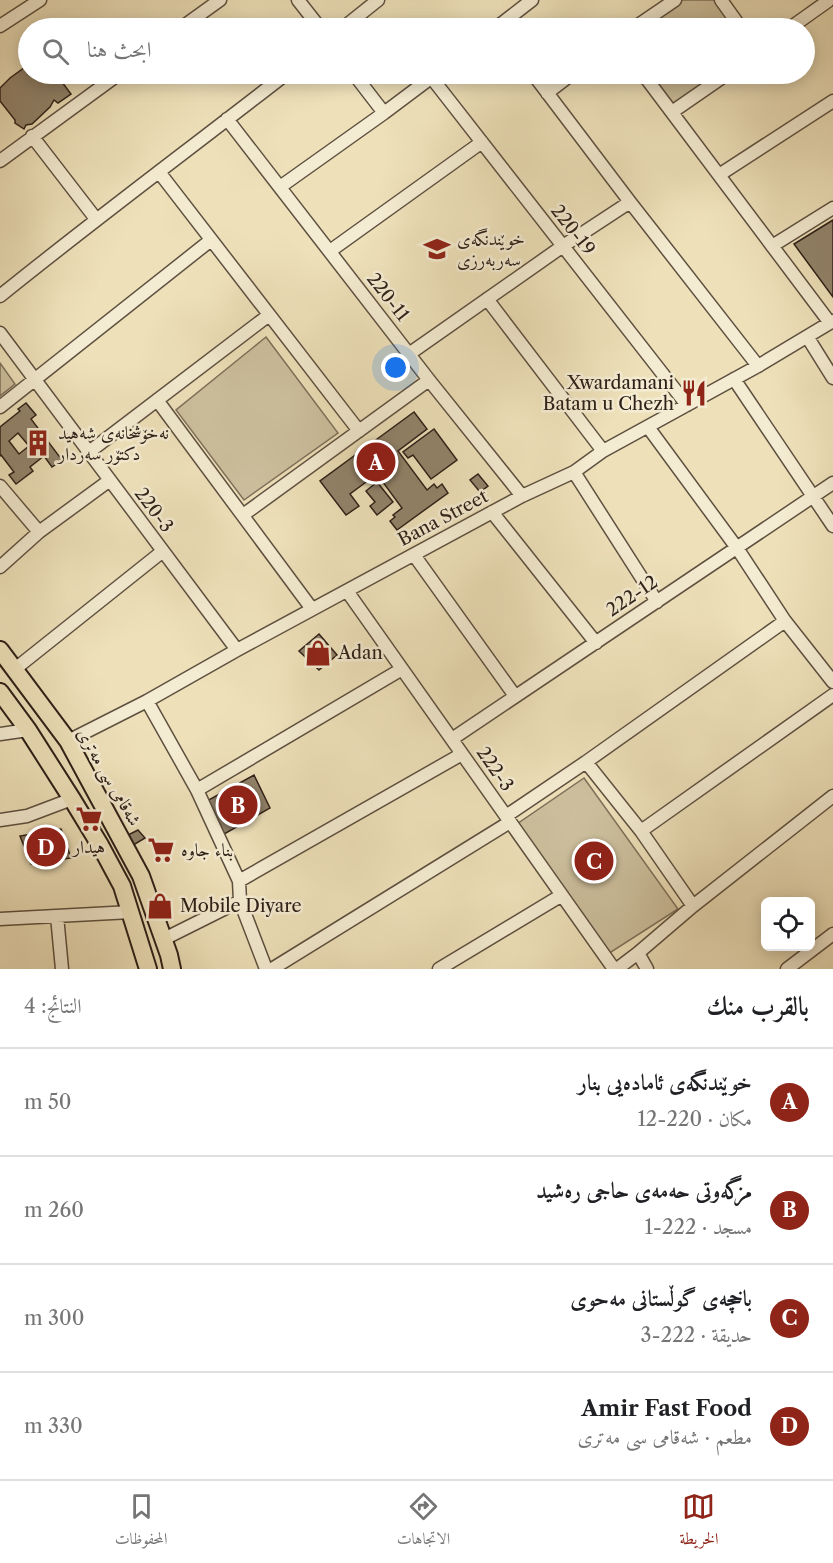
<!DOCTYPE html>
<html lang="ar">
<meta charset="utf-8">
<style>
:root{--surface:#fff;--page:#f6f6f6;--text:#202124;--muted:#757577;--line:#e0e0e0;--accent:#8f2418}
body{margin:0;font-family:"Libre Caslon Text",Amiri,serif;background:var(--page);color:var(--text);direction:rtl}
.controls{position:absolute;right:18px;bottom:18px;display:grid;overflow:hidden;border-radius:9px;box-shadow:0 3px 15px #0003}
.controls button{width:54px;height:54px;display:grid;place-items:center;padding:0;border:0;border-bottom:2px solid var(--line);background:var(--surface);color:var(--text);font:30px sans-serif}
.you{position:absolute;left:396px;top:368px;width:21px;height:21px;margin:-15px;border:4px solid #fff;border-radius:50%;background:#1a73e8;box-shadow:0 0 0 9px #1a73e833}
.badge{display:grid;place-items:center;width:39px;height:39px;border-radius:50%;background:var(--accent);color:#fff;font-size:20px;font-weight:700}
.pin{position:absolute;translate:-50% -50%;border:3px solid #fff;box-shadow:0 2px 6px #0006}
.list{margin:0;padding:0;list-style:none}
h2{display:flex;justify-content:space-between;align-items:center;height:78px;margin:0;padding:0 24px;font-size:26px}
h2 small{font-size:20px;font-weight:400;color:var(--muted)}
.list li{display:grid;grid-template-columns:39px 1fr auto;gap:18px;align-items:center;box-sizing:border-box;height:108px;padding:0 24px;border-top:2px solid var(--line)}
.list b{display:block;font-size:22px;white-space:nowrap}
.list p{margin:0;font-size:20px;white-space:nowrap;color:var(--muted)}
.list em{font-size:20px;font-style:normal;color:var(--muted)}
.icon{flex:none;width:33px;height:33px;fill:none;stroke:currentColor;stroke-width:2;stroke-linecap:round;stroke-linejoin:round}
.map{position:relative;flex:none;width:833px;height:969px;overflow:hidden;direction:ltr}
.search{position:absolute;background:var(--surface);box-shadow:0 3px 15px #0003;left:18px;right:18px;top:18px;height:66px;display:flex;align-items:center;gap:15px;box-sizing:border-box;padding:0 21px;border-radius:33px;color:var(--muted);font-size:22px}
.sheet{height:510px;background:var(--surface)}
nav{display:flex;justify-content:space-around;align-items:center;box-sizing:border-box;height:84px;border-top:2px solid var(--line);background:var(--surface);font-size:16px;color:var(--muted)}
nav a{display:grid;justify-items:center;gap:3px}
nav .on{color:var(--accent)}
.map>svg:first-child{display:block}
.green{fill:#cdc09e;stroke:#7e705b;stroke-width:1.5}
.building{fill:#92846c;stroke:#2e2018;stroke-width:1.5;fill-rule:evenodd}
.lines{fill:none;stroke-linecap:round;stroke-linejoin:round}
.minor-casing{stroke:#5e5040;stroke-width:15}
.major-casing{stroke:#2e2018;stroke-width:20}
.minor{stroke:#f4ecd2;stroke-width:12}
.major{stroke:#eee1ba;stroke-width:16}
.labels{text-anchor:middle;stroke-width:5;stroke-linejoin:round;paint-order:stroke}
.street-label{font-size:18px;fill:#2e2018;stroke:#f4ecd2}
.poi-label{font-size:18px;fill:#2e2018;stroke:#f4ecd2;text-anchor:start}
</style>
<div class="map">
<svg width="833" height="969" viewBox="0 0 833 969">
<rect width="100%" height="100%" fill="#eee1ba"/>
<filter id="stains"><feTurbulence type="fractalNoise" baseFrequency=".00333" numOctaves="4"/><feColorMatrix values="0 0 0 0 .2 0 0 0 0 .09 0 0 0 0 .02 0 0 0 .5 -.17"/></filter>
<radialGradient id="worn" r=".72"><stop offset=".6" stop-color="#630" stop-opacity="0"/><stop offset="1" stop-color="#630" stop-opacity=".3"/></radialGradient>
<path class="green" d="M675,0H721L741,28H634Z
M643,74H727L672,112Z
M266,337L338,433L244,500L176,410Z
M0,363L15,384L0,396Z
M584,778L678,909L608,954L517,824Z"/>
<path class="building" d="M28,65V74H56L71,94L58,103L54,100L50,107L32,124L26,125L24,129L15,123V120L0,101V88L10,78Z
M833,220V297L794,244Z
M26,403L36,415L31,419L62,460L52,467L44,456L30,467L33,471L16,484L9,475L14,472L1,455L0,456V427L20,411L18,409ZM18,433L29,446L19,454L9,441Z
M414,412L427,429L398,451L427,490L434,484L437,488L442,484L448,493L397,530L390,521L395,517L393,515L402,508L377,474L350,494L359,506L346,515L320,481Z
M434,429L457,460L431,479L413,455L408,458L403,452Z
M478,474L488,486L480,492L470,480Z
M377,482L393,502L377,515L370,506L375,502L366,491Z
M319,634L337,655L319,670L299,651Z
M254,775L270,808L219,837L205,802Z
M61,829L71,858L31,864L20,836Z
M138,830L145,838L130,847L124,837Z"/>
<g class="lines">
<g class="minor-casing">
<path id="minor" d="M298,0L320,28
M721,0L741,28
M0,26L40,0
M181,28L220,0
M343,28L378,0
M496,28L532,0
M634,28L675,0
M790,28L828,1
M354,74L384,113
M533,74L630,202L758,366
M643,74L830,323
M431,77L687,405
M547,93L572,74
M672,112L727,74
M227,119L429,380L522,496
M32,136L96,219
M0,161L119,74
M159,172L359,431
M719,175L833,101
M280,187L384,113L436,74
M772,246L833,208
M330,251L482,142
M0,296C94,220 191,148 286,74
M487,299L603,451
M0,333L237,650
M808,338L833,378
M409,354L563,246L630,202
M734,379L833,526
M157,400L312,609
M0,407L211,240
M648,427L737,548L785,621L833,682
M89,452L269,315
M574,472L657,602
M0,486L39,532
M492,512L596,643
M243,515L429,380
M414,555L515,696
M0,567L39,532L110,480
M347,591L614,969
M15,669L163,551
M147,701L197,790L239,881L240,901L266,969
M0,734L28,730
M452,739L833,483
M68,741L147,701L237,650L522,496L574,472L603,451L758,366L833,321
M586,762L641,831L693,906
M197,790L402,669
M506,816L586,762L785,621
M0,820L27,816L72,799
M641,831L833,695
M239,881L462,754
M57,916L62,969
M0,919L131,912
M164,939L240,901
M638,953L647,969
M272,969L510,822
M439,969L562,895
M617,969L638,953L693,906L833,796
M787,969L833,934"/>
</g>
<g class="major-casing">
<path id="major" d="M0,650L68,741L141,876L169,955L172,969
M0,692L28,730L72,799L100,845L122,886L148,969"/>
</g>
<use href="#minor" class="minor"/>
<use href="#major" class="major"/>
</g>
<defs>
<g id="school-bare" transform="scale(2.07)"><path d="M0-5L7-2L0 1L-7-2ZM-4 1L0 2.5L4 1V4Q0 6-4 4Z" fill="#8f2418" stroke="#f4ecd2" stroke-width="2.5" paint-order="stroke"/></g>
<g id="restaurant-bare" transform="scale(2.07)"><path d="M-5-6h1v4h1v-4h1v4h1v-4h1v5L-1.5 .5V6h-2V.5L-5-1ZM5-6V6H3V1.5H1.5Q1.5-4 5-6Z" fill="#8f2418" stroke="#f4ecd2" stroke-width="2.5" paint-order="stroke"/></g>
<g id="building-bare" transform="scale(2.07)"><path d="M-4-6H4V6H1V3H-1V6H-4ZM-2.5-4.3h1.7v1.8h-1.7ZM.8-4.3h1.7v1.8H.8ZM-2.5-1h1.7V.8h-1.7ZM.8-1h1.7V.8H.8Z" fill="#8f2418" stroke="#f4ecd2" stroke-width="2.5" paint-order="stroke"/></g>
<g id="shop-bare" transform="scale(2.07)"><path d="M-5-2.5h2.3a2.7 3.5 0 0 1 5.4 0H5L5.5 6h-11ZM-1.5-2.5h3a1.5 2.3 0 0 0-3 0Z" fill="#8f2418" stroke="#f4ecd2" stroke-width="2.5" paint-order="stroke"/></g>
<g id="supermarket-bare" transform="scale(2.07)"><path d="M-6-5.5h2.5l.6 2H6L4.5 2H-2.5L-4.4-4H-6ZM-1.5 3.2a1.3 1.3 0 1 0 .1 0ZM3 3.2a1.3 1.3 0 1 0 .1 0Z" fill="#8f2418" stroke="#f4ecd2" stroke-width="2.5" paint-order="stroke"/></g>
</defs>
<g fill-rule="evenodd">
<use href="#school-bare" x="437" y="249"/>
<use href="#restaurant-bare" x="694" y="393"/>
<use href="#building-bare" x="38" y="443"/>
<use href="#shop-bare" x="318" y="653"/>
<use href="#supermarket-bare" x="89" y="819"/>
<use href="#supermarket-bare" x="161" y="850"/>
<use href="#shop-bare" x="160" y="906"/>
</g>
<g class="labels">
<g class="street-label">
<text transform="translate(573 230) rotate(52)" y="6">220-19</text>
<text transform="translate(388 297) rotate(52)" y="6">220-11</text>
<text transform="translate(154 510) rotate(53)" y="6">220-3</text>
<text transform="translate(443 518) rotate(-28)" y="6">Bana Street</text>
<text transform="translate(632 596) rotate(-34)" y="6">222-12</text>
<text transform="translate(495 769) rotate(55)" y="6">222-3</text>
<text transform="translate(109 777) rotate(60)" y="6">شەقامی سی مەتری</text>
</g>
<g class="poi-label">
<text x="457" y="245">خوێندنگەی<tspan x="457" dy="21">سەربەرزی</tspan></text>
<text x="674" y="389" text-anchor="end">Xwardamani<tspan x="674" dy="21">Batam u Chezh</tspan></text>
<text x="58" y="439">نەخۆشخانەی شەهید<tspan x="58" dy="21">دکتۆر سەردار</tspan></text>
<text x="338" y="659">Adan</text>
<text x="89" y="853" text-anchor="middle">هيدار</text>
<text x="181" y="856">بناء جاوە</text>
<text x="180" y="912">Mobile Diyare</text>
</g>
</g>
<rect width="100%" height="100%" filter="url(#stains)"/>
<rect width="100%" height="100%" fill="url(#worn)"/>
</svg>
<div class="controls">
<button><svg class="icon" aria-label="locate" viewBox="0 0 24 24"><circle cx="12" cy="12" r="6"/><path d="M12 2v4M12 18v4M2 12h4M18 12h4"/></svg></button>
</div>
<div class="you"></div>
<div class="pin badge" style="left:376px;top:462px">A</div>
<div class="pin badge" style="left:238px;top:805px">B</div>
<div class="pin badge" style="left:594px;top:861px">C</div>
<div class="pin badge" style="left:46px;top:847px">D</div>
<div class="search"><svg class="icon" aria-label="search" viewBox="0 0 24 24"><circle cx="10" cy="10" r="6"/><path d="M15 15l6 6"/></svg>ابحث هنا</div>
</div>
<section class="sheet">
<h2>بالقرب منك<small>النتائج: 4</small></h2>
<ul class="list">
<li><span class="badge">A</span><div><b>خوێندنگەی ئامادەیی بنار</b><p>مكان · 220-12</p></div><em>50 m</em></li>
<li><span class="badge">B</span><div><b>مزگەوتی حەمەی حاجی رەشید</b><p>مسجد · 222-1</p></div><em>260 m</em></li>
<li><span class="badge">C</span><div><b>باخچەی گوڵستانی مەحوی</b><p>حديقة · 222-3</p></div><em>300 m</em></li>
<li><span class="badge">D</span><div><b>Amir Fast Food</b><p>مطعم · شەقامی سی مەتری</p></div><em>330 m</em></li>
</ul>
</section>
<nav>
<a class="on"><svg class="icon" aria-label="map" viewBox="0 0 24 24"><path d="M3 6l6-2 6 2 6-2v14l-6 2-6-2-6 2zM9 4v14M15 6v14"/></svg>الخريطة</a>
<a><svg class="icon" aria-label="directions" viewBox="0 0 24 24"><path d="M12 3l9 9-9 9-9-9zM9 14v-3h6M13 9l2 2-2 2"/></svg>الاتجاهات</a>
<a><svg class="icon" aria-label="saved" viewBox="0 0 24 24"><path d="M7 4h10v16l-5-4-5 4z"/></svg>المحفوظات</a>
</nav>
